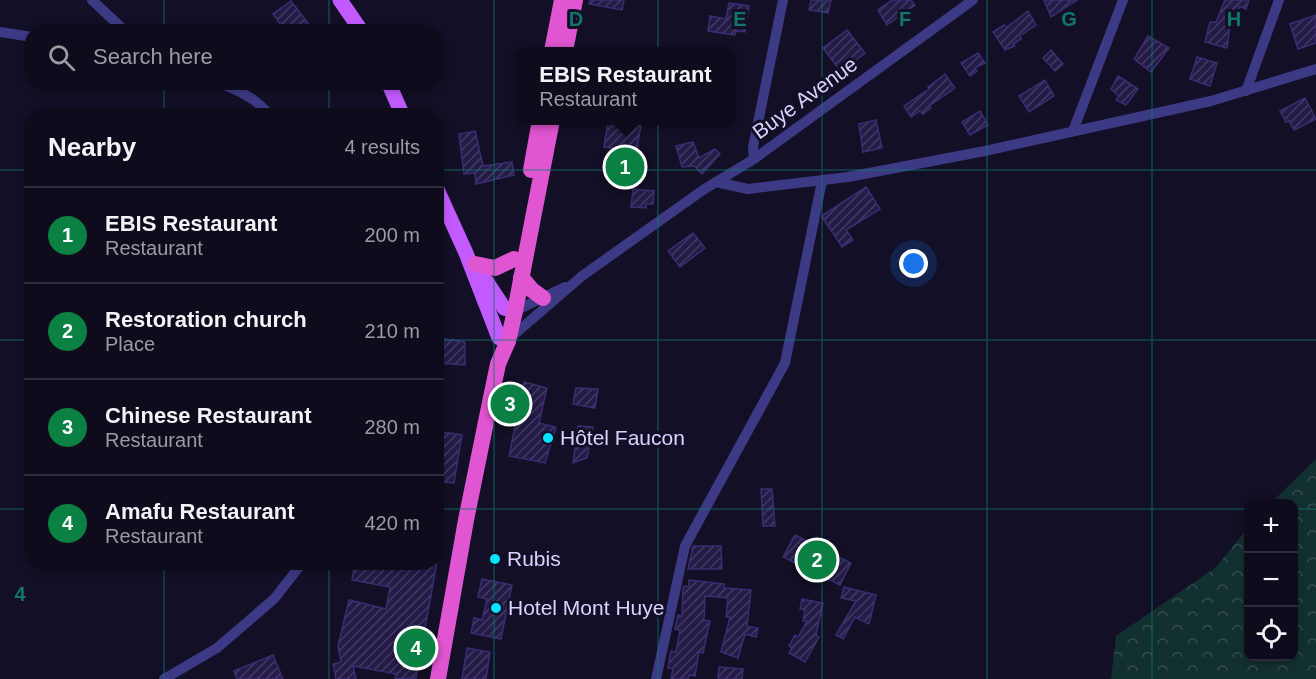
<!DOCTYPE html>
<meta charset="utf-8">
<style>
:root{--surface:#0e0b1c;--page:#1c1929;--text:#f1f3f6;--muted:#9b9ba3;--line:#2e2b3b;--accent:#0b8043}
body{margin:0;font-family:Arial,sans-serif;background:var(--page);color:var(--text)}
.controls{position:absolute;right:18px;bottom:18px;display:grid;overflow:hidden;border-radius:12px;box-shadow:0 3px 9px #0003}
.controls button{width:54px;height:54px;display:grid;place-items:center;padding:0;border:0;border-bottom:2px solid var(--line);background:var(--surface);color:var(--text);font:30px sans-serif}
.you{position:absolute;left:914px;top:264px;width:21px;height:21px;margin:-15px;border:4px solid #fff;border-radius:50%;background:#1a73e8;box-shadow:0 0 0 9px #1a73e833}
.badge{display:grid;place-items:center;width:39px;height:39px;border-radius:50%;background:var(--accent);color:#fff;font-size:20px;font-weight:700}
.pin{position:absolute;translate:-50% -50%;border:3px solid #fff;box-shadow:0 2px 6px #0006}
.popup{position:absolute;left:516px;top:47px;width:219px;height:78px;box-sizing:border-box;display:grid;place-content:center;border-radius:12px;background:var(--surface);filter:drop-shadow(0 2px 4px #0005);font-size:20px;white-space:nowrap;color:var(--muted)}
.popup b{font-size:22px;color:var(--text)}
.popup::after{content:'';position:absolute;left:50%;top:100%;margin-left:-12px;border:12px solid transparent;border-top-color:var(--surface)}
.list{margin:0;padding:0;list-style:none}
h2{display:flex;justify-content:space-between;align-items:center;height:78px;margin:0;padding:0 24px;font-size:26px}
h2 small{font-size:20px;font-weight:400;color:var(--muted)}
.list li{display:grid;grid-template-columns:39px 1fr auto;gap:18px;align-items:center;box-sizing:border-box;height:96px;padding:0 24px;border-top:2px solid var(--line)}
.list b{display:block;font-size:22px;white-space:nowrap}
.list p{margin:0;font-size:20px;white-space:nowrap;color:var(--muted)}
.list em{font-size:20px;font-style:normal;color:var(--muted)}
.icon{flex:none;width:33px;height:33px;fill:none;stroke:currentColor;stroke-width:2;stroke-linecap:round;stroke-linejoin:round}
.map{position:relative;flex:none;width:1316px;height:679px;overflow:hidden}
.search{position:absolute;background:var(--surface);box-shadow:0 3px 9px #0003;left:24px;top:24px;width:420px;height:66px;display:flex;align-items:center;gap:15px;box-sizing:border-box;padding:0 21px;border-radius:24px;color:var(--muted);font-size:22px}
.panel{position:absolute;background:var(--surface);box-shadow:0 3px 9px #0003;left:24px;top:108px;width:420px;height:462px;border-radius:24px}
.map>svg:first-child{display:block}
</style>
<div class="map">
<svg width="1316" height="679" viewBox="0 0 1316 679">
<defs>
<pattern id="forest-crowns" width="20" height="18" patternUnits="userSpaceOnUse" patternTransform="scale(1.5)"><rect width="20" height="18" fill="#12302f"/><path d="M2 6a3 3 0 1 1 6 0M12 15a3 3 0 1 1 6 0" fill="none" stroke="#344d4e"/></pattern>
<pattern id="building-hatch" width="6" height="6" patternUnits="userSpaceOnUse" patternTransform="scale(1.5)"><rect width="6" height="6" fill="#241b47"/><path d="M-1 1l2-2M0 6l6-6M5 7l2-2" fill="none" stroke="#433b63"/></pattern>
</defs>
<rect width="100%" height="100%" fill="#130f26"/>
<polygon fill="url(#forest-crowns)" points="1316,459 1316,679 1111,679 1116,636 1215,568 1248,528 1248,656 1294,656 1294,504 1271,503"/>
<g fill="url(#building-hatch)" stroke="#3b2d73" stroke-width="1.5">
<polygon points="590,0 624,0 622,10 589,4"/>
<polygon points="811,0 831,0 828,13 809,10"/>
<polygon points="892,0 911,0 915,5 887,25 878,10"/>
<polygon points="1044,0 1077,0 1051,17"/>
<polygon points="1225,0 1249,0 1246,9 1239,6 1238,25 1230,24 1227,48 1205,42 1210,22 1216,22"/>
<polygon points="291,1 308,23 294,32 273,32 281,25 273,14"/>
<polygon points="729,3 749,6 745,32 736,31 735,35 708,31 710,16 726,19"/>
<polygon points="1028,11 1036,25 1020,36 1021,39 1013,44 1015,46 1005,50 993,32 1004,25 1007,27"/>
<polygon points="1316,15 1316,43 1298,49 1290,24"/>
<polygon points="847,30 865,53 841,72 823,48"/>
<polygon points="1148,36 1169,48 1151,72 1134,59"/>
<polygon points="1051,50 1063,64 1055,71 1043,58"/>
<polygon points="978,53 985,63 975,68 977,71 970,76 961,63"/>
<polygon points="1197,57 1217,63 1210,86 1190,79"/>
<polygon points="945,74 955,88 929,106 931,108 923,114 920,111 911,117 904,106 929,89 928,87"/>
<polygon points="1118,76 1138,89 1126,105 1116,100 1119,96 1111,89"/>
<polygon points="1045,80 1054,96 1029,112 1019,96"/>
<polygon points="1305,98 1316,119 1294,130 1289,121 1286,122 1280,111"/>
<polygon points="980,111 988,125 970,135 962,122"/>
<polygon points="608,120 642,120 636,152 604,147"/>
<polygon points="876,120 882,148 863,152 859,124"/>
<polygon points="475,131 483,166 512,162 514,175 476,184 475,173 464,174 459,134"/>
<polygon points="693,142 699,158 715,149 720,154 702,174 694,166 682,167 676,146"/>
<polygon points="866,187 880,209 846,230 853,240 842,247 822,217 823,215"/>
<polygon points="633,189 654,191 653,204 646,204 646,208 631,207"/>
<polygon points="693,233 705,248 680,267 668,251"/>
<polygon points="444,339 465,342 465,365 437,363 437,346 444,347"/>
<polygon points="524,382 547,388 539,423 556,427 545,463 509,456"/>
<polygon points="576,388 598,389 595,408 573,404"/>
<polygon points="578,426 593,427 587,458 573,463"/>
<polygon points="436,431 462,435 454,483 436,481"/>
<polygon points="761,489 772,489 775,526 763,526"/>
<polygon points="795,535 851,563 840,585 783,557"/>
<polygon points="693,546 721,546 722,569 688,569"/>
<polygon points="355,562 404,570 406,562 437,562 416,678 395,679 396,674 353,666 356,679 336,679 333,664 341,662 338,646 349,600 386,609 390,587 352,580"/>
<polygon points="482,579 512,585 501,639 471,633 474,618 482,620 487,599 478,597"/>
<polygon points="689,580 724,584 724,588 751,590 747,626 758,628 756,637 745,634 738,658 721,652 730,617 726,617 728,598 705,596 704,620 710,621 703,653 699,652 695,676 689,675 688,679 671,679 673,669 668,668 671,651 676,652 680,630 675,629 678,615 682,616 683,588 684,586 689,587"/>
<polygon points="844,587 876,595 869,624 855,617 843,639 836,635 856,601 841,598"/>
<polygon points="802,599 823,603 816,635 819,637 805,662 789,653 792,648 789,646 795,635 798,637 807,621 803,621 805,610 800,609"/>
<polygon points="467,648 490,652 486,679 462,679"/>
<polygon points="273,655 283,679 237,679 234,671"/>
<polygon points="719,667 743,669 742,679 718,679"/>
</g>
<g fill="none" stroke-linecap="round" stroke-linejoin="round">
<g stroke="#3d3a85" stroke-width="10">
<polyline points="92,0 126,32"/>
<polyline points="0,32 32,37"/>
<path d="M 216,82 C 237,90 256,97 270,116"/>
<polyline points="1246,91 1279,0"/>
<polyline points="1073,131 1123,0"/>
<polyline points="754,159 753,147 783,0"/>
<polyline points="716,182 748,189 848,177 985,151 1211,101 1316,69"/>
<polyline points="515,311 565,287"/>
<polyline points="509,339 582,276 703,190 754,159 973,0"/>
<polyline points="164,679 217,648 274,599 303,562"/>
<polyline points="656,679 685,546 785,363 822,181"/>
</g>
<g stroke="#c25bff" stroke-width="15">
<polyline points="340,0 362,32"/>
<polyline points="388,82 403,116"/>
<polyline points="436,187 466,253 499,338 508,341"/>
<polyline points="477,267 504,308 515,311"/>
</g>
<g stroke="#e055d1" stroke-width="16">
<polyline points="552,51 562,0"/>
<polyline points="565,51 575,0"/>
<polyline points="531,170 540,120"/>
<polyline points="475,264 495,268 514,259"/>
<polyline points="521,277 532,290 543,298"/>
<polyline points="438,679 466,520 488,412 498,364 508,341 515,311 552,120"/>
</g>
</g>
<path fill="none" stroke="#0f766e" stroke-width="1.5" stroke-opacity="0.55" d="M 164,0 L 164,32M 329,0 L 329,32M 494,0 L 494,679M 658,0 L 658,679M 822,0 L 822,679M 987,0 L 987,679M 1152,0 L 1152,679M 164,82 L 164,116M 329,82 L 329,116M 0,170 L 32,170M 436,170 L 1316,170M 0,340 L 32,340M 436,340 L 1316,340M 0,509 L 32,509M 436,509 L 1248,509M 1294,509 L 1316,509M 164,562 L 164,679M 329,562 L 329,679"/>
<g fill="#00e5ff" stroke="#130f26" stroke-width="2">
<circle cx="548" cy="438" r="6"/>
<circle cx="495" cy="559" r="6"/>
<circle cx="496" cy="608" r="6"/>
</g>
<g text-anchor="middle" stroke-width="6" stroke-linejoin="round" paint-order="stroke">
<g font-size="21" fill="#d9d4ff" stroke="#130f26">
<text transform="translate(805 98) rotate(-36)" y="7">Buye Avenue</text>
</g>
<g font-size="21" fill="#d9d4ff" stroke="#130f26" text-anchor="start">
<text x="560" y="445">Hôtel Faucon</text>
<text x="507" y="566">Rubis</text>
<text x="508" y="615">Hotel Mont Huye</text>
</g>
</g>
<g font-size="20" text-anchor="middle" font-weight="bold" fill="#0f766e" stroke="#130f26" stroke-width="6" stroke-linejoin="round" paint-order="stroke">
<text x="576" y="26">D</text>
<text x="740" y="26">E</text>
<text x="905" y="26">F</text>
<text x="1069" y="26">G</text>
<text x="1234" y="26">H</text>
<text x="20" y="601">4</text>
</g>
</svg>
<div class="controls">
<button>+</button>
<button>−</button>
<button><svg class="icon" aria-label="locate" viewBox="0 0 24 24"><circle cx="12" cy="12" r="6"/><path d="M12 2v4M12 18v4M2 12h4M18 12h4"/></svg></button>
</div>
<div class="you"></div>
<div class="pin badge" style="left:625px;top:167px">1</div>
<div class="popup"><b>EBIS Restaurant</b>Restaurant</div>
<div class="pin badge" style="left:817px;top:560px">2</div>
<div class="pin badge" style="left:510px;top:404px">3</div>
<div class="pin badge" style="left:416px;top:648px">4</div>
<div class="search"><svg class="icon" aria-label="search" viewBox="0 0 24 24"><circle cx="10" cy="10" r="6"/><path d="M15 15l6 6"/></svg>Search here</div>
<section class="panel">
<h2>Nearby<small>4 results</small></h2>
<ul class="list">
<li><span class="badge">1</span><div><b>EBIS Restaurant</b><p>Restaurant</p></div><em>200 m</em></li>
<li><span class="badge">2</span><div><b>Restoration church</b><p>Place</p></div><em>210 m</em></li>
<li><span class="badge">3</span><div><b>Chinese Restaurant</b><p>Restaurant</p></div><em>280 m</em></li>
<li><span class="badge">4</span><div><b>Amafu Restaurant</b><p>Restaurant</p></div><em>420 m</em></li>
</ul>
</section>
</div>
